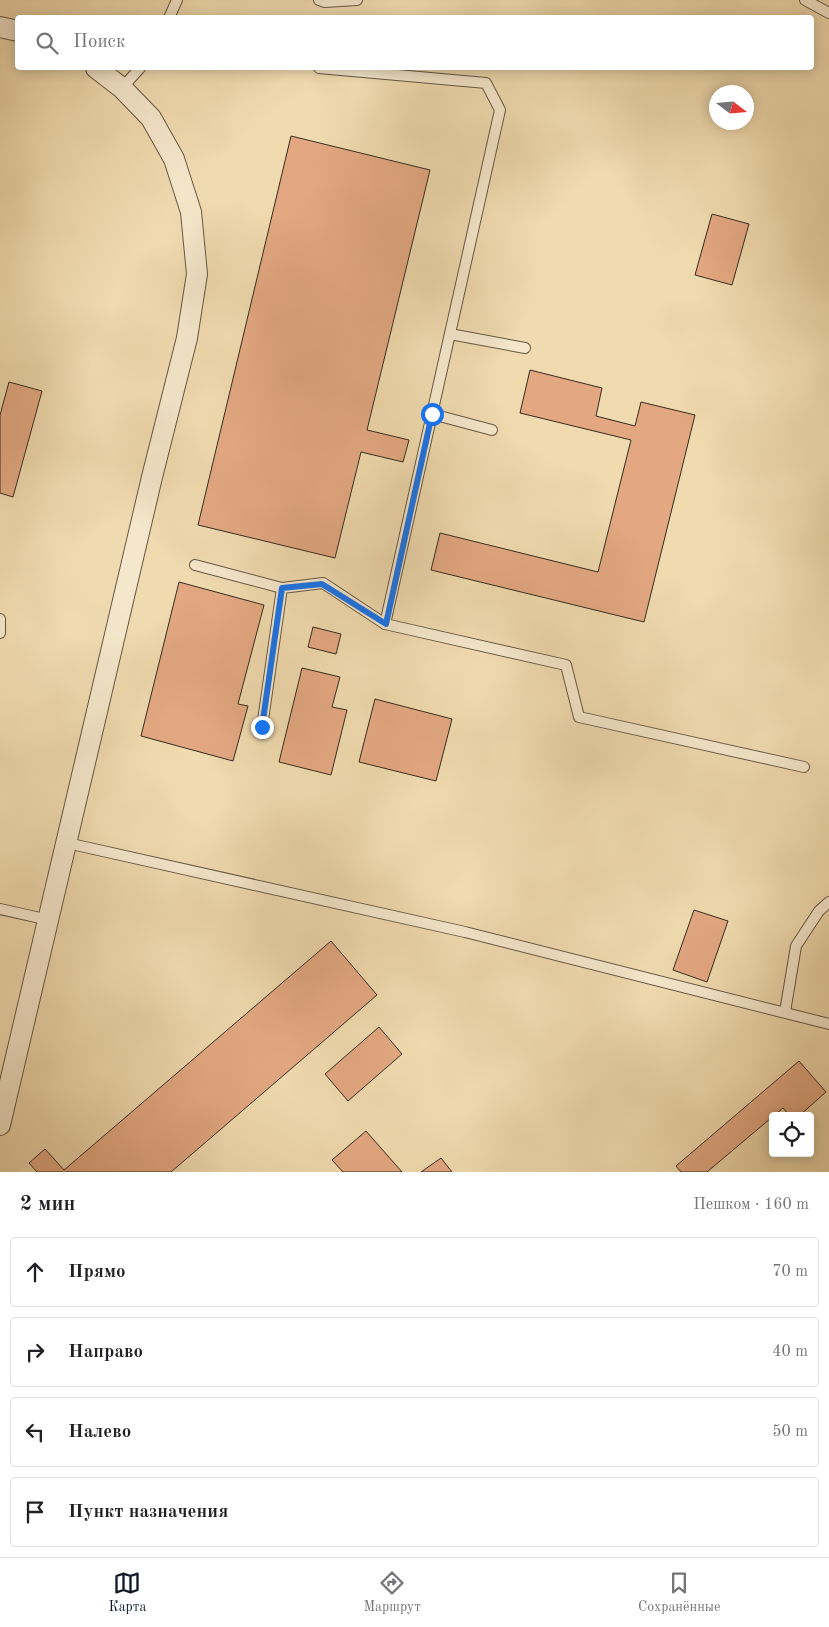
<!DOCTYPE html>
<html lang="ru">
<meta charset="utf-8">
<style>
:root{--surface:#fff;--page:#f2f2f2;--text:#202124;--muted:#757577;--line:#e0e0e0;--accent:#111827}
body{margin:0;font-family:"Old Standard TT",serif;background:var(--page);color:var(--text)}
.controls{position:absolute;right:15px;bottom:15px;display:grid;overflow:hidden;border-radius:5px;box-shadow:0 2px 12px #0003}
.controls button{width:45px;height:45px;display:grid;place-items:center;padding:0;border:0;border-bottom:1px solid var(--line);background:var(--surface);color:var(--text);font:25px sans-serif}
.compass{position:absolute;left:709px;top:85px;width:45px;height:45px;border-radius:50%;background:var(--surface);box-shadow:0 2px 12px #0003;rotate:106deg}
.stop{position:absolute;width:15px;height:15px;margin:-11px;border:4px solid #1a73e8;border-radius:50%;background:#fff}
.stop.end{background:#1a73e8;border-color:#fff;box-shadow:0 1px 5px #0008}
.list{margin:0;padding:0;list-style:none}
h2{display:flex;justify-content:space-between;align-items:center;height:65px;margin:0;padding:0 20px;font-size:21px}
h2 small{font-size:16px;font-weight:400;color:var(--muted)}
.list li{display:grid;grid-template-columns:32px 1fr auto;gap:15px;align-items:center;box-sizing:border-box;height:70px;margin:0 10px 10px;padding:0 10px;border:1px solid var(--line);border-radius:5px}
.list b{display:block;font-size:19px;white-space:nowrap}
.list em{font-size:16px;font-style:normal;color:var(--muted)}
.icon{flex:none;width:28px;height:28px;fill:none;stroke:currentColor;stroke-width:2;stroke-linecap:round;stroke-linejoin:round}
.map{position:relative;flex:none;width:829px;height:1172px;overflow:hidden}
.search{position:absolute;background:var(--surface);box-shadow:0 2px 12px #0003;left:15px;right:15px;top:15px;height:55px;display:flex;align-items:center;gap:12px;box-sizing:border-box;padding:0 18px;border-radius:5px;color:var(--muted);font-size:19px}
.sheet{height:385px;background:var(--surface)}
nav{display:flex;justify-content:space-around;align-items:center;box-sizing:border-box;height:70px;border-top:1px solid var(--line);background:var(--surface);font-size:14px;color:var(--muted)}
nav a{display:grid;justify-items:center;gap:2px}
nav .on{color:var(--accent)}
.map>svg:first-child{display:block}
</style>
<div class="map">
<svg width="829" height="1172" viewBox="0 0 829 1172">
<rect width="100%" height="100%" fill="#f0daaf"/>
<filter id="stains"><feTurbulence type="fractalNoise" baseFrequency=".004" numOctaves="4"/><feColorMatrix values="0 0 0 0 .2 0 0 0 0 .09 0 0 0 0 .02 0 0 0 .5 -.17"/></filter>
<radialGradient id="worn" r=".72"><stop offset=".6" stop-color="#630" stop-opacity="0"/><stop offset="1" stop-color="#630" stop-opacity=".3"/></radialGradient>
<g fill="#e3a882" stroke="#352c21">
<polygon points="291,136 430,170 367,430 409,440 403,462 361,452 335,558 198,525"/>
<polygon points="712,214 749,224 732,285 695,275"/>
<polygon points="530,370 602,388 596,416 635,426 641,402 695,415 644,622 431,570 440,533 598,572 631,440 520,413"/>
<polygon points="9,382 42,391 13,497 0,493 0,415"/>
<polygon points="179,582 264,605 238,704 248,706 233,761 141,736"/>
<polygon points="313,627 341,634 336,654 308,647"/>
<polygon points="302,668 340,677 332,707 347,710 331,775 279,762"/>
<polygon points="375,699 452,719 436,781 359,762"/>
<polygon points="694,910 728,921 707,982 673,970"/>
<polygon points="331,941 377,995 171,1172 37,1172 29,1163 45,1149 64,1170"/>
<polygon points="379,1027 402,1054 348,1101 325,1074"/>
<polygon points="799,1061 826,1092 799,1116 790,1116 783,1108 707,1172 681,1172 676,1166"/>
<polygon points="366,1131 402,1172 343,1172 332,1160"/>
<polygon points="441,1158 452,1172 421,1172"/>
</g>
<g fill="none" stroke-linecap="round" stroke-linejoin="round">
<g stroke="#645844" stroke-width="12">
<g id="service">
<polyline points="319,0 325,2 357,0"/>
<polyline points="805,0 829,13"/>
<polyline points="169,18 177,0"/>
<polyline points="319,68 486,83 500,110 385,624 566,665 579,717 804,767"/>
<polyline points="122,88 140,68"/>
<polyline points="450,334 525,348"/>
<polyline points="432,414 492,430"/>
<polyline points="195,565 282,588"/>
<polyline points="0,619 0,633"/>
<polyline points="262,727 282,588 323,583 385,624"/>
<polyline points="67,843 465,932 829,1024"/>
<polyline points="0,909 49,920"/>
<polyline points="785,1012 796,946 819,911 829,902"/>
</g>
</g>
<g stroke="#645844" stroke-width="22">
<g id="minor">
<polyline points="0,27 18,31"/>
<polyline points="0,1125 152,477 187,338 197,274 191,212 174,159 151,118 122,88 96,68"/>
</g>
</g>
<use href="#service" stroke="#f5e7cb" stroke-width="10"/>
<use href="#minor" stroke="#f5e7cb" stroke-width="20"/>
</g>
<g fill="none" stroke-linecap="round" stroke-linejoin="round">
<polyline stroke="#1a73e8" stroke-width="6" points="262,727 282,588 322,584 386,624 432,414"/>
</g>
<rect width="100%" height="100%" filter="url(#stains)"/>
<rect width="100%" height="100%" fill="url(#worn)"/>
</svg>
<div class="controls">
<button><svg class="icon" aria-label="locate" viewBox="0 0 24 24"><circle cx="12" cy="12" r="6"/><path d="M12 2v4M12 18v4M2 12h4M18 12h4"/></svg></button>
</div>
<svg class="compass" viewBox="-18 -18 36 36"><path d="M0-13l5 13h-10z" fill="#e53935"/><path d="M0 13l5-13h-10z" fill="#757577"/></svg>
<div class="stop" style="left:432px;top:414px"></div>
<div class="stop end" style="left:262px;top:727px"></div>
<div class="search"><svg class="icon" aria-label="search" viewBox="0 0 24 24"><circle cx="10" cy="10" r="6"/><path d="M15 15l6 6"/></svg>Поиск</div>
</div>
<section class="sheet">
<h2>2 мин<small>Пешком · 160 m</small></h2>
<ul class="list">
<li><svg class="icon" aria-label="ahead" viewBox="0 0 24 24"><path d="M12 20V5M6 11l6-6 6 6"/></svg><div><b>Прямо</b></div><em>70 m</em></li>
<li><svg class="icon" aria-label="right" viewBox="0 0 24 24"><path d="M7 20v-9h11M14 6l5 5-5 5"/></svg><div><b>Направо</b></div><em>40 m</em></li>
<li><svg class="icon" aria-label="left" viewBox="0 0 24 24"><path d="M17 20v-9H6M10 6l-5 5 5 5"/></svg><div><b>Налево</b></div><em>50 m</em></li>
<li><svg class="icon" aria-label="arrive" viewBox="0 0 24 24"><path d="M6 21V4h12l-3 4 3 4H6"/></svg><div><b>Пункт назначения</b></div></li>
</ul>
</section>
<nav>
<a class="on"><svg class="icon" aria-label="map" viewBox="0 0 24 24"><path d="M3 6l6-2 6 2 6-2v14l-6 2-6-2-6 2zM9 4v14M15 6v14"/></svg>Карта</a>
<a><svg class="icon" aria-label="directions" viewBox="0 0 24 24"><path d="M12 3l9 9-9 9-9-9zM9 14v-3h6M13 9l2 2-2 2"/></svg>Маршрут</a>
<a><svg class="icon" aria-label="saved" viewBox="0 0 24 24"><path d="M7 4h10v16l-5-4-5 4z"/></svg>Сохранённые</a>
</nav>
